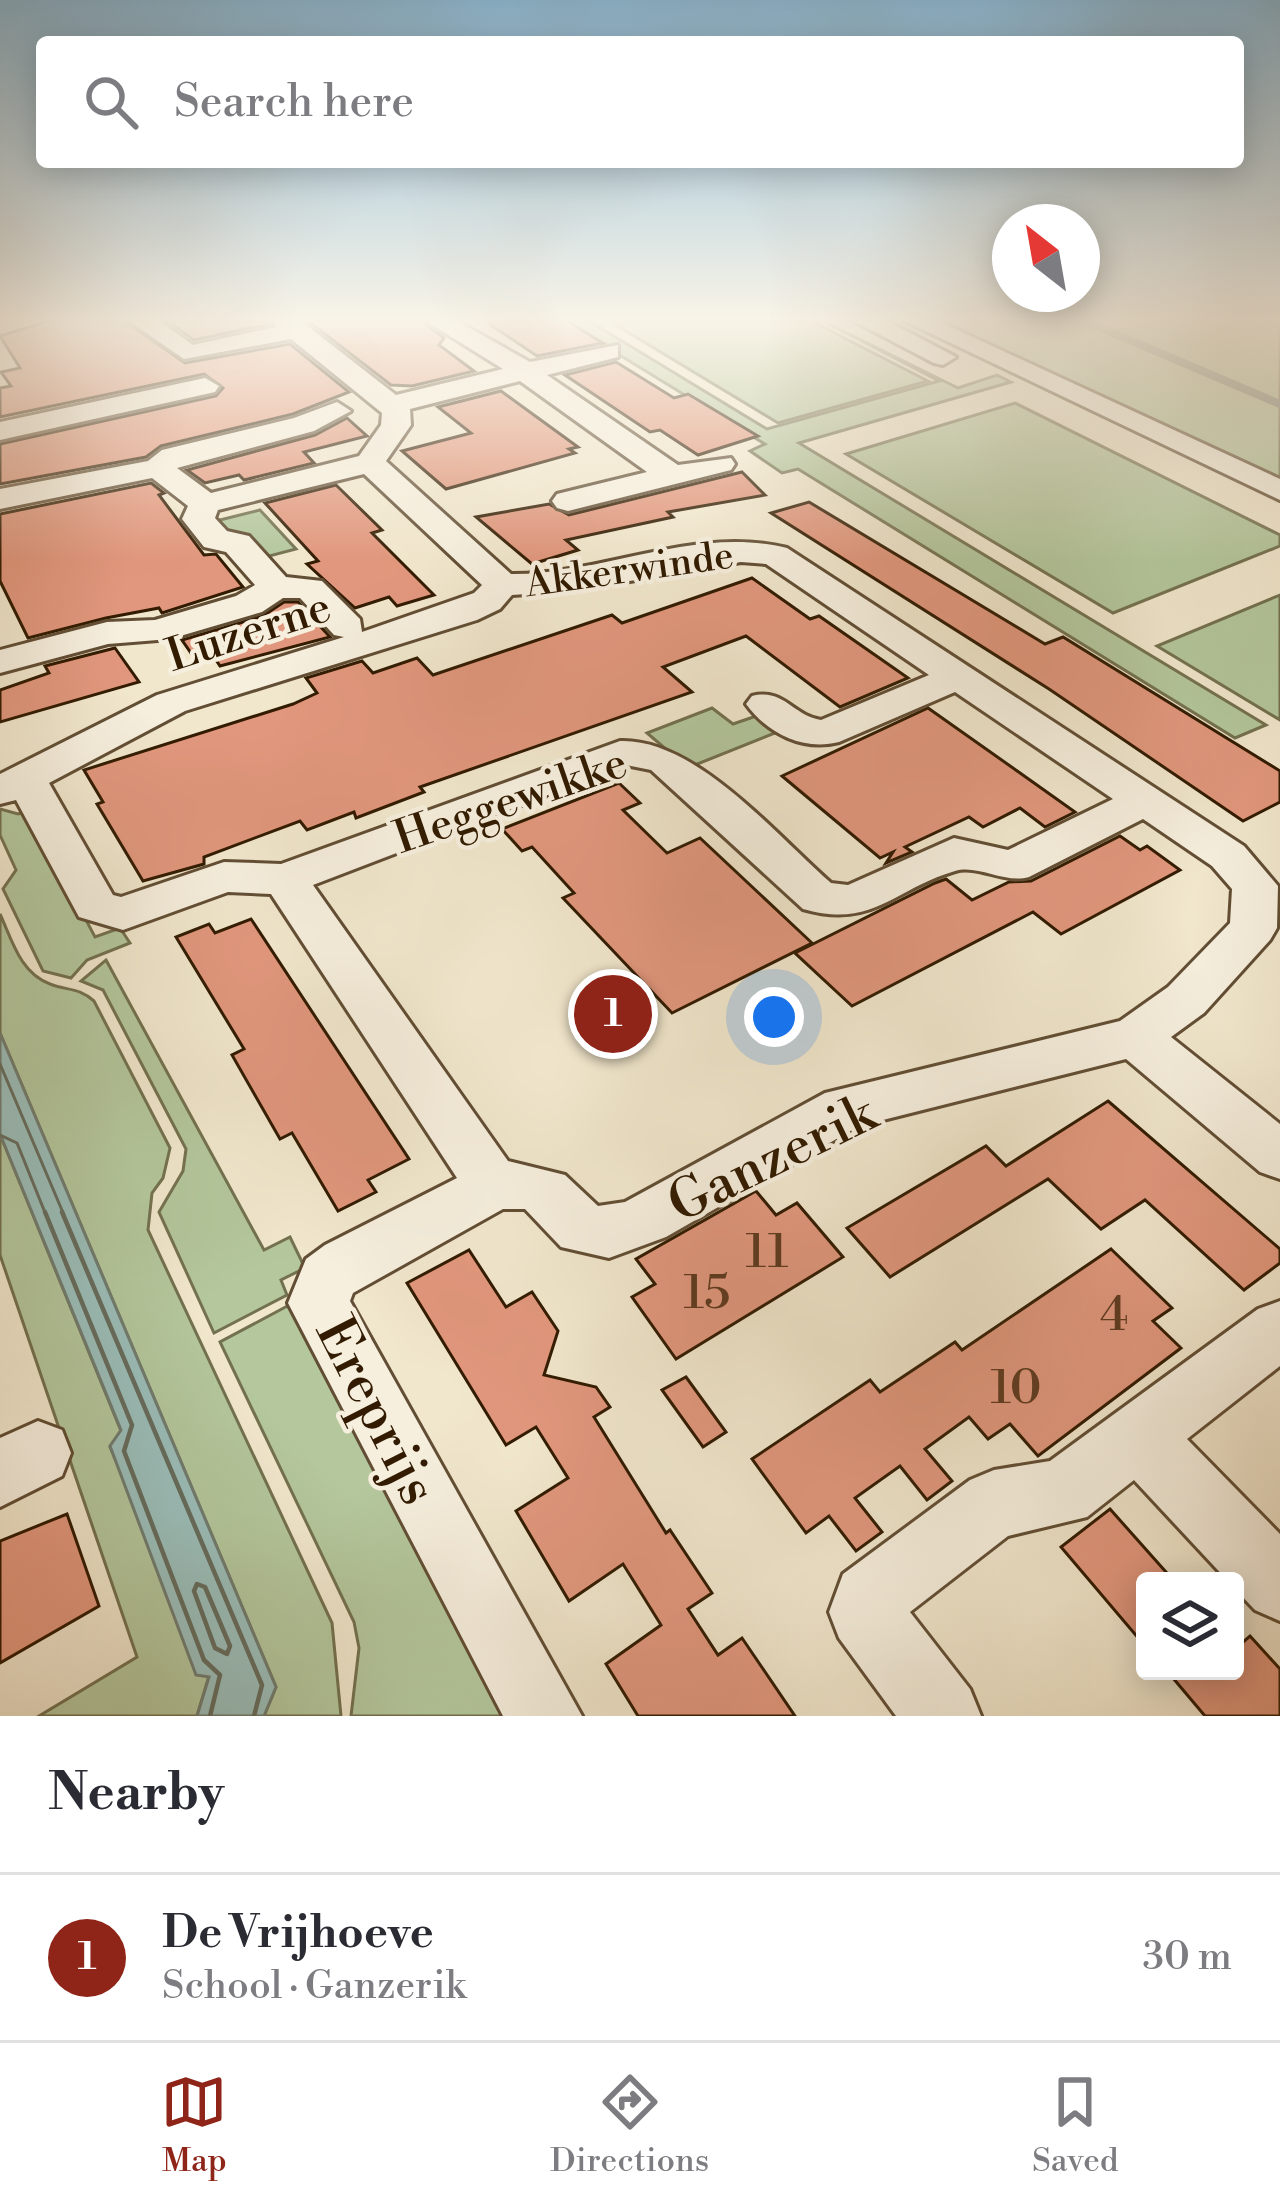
<!DOCTYPE html>
<meta charset="utf-8">
<style>
:root{--surface:#fff;--page:#f7f7f7;--text:#2b2b33;--muted:#7c7c81;--line:#e1e1e2;--accent:#8f2418}
body{margin:0;font-family:"Libre Bodoni",serif;background:var(--page);color:var(--text)}
.controls{position:absolute;right:36px;bottom:36px;display:grid;overflow:hidden;border-radius:12px;box-shadow:0 6px 30px #0003}
.controls button{width:108px;height:108px;display:grid;place-items:center;padding:0;border:0;border-bottom:3px solid var(--line);background:var(--surface);color:var(--text);font:60px sans-serif}
.compass{position:absolute;left:992px;top:204px;width:108px;height:108px;border-radius:50%;background:var(--surface);box-shadow:0 6px 30px #0003;rotate:329deg}
.you{position:absolute;left:774px;top:1017px;width:42px;height:42px;margin:-30px;border:9px solid #fff;border-radius:50%;background:#1a73e8;box-shadow:0 0 0 18px #1a73e833}
.badge{display:grid;place-items:center;width:78px;height:78px;border-radius:50%;background:var(--accent);color:#fff;font-size:39px;font-weight:700}
.pin{position:absolute;translate:-50% -50%;border:6px solid #fff;box-shadow:0 3px 12px #0006}
.list{margin:0;padding:0;list-style:none}
h2{display:flex;justify-content:space-between;align-items:center;height:156px;margin:0;padding:0 48px;font-size:51px}
h2 small{font-size:39px;font-weight:400;color:var(--muted)}
.list li{display:grid;grid-template-columns:78px 1fr auto;gap:36px;align-items:center;box-sizing:border-box;height:168px;padding:0 48px;border-top:3px solid var(--line)}
.list b{display:block;font-size:45px;white-space:nowrap}
.list p{margin:0;font-size:39px;white-space:nowrap;color:var(--muted)}
.list em{font-size:39px;font-style:normal;color:var(--muted)}
.icon{flex:none;width:66px;height:66px;fill:none;stroke:currentColor;stroke-width:2;stroke-linecap:round;stroke-linejoin:round}
.map{position:relative;flex:none;width:1280px;height:1716px;overflow:hidden}
.search{position:absolute;background:var(--surface);box-shadow:0 6px 30px #0003;left:36px;right:36px;top:36px;height:132px;display:flex;align-items:center;gap:30px;box-sizing:border-box;padding:0 42px;border-radius:12px;color:var(--muted);font-size:45px}
.sheet{height:324px;background:var(--surface)}
nav{display:flex;justify-content:space-around;align-items:center;box-sizing:border-box;height:168px;border-top:3px solid var(--line);background:var(--surface);font-size:33px;color:var(--muted)}
nav a{display:grid;justify-items:center;gap:6px}
nav .on{color:var(--accent)}
.map>svg:first-child{display:block}
</style>
<div class="map">
<svg width="1280" height="1716" viewBox="0 0 1280 1716">
<rect width="100%" height="100%" fill="#f1e7cd"/>
<filter id="stains"><feTurbulence type="fractalNoise" baseFrequency=".00167" numOctaves="4"/><feColorMatrix values="0 0 0 0 .2 0 0 0 0 .09 0 0 0 0 .02 0 0 0 .5 -.17"/></filter>
<radialGradient id="worn" r=".72"><stop offset=".6" stop-color="#630" stop-opacity="0"/><stop offset="1" stop-color="#630" stop-opacity=".3"/></radialGradient>
<g fill="#b4c79d" stroke="#73714f" stroke-width="3">
<polygon points="564,321 589,321 767,429 939,381 823,321 958,388 997,375 1011,382 799,443 1266,725 1235,738 798,469 782,473 750,451 765,444"/>
<polygon points="633,321 811,321 928,381 778,423 616,325"/>
<polygon points="935,321 1280,321 1280,482"/>
<polygon points="1015,403 1280,535 1280,546 1113,613 846,454"/>
<polygon points="260,510 296,549 262,558 224,537 212,522"/>
<polygon points="1280,595 1280,720 1157,646"/>
<polygon points="712,708 733,724 762,714 775,724 775,733 695,765 681,762 647,733"/>
<polygon points="0,809 18,814 28,811 95,937 120,928 130,943 87,960 71,978 43,971 3,889 16,870 0,835"/>
<path d="M 0,914 C 12,940 20,973 50,984 C 68,991 78,987 94,1001 L 170,1148 L 163,1178 L 152,1193 L 148,1230 L 332,1623 L 341,1716 L 264,1716 L 276,1687 L 0,1033 Z"/>
<polygon points="106,960 264,1250 290,1237 305,1268 281,1280 287,1295 214,1333 159,1212 183,1171 186,1149 103,990 81,981"/>
<polygon points="0,1134 121,1431 110,1447 209,1676 197,1716 39,1716 137,1657 0,1255"/>
<polygon points="293,1303 514,1716 351,1716 359,1648 354,1622 220,1342"/>
</g>
<polygon fill="#9bbfbb" stroke="#717d71" stroke-width="3" points="0,1033 276,1687 264,1716 197,1716 209,1677 196,1675 110,1446 121,1430 0,1134"/>
<g fill="none" stroke-linecap="round" stroke-linejoin="round">
<g stroke="#666d5e" stroke-width="3">
<polyline points="0,1064 64,1215"/>
<polyline points="0,1135 17,1143 46,1215"/>
</g>
<g stroke="#666d5e" stroke-width="4.5">
<polyline points="45,1212 132,1425 124,1451 204,1660 220,1675 210,1716"/>
<polyline points="62,1212 262,1685 254,1716"/>
<polygon points="197,1584 205,1587 230,1646 227,1654 215,1648 194,1591"/>
</g>
<polyline stroke="#717d71" stroke-width="8" points="1085,321 1280,404"/>
</g>
<g fill="#e1977d" stroke="#321b01" stroke-width="3">
<polygon points="48,321 125,321 185,363 290,344 349,392 293,414 161,446 146,457 0,484 0,444 216,396 223,388 204,374 0,417 0,388 11,386 1,372 20,368 0,336"/>
<polygon points="167,321 268,321 269,324 194,340"/>
<polygon points="308,321 422,321 444,338 439,345 474,371 412,386 391,385"/>
<polygon points="485,321 567,321 603,343 537,356"/>
<polygon points="616,362 674,398 688,394 758,436 698,455 660,430 650,432 565,375"/>
<polygon points="501,391 578,447 569,449 575,453 446,489 402,451 471,433 438,407"/>
<polygon points="347,418 367,436 304,452 314,463 244,480 239,475 205,483 187,470 315,435"/>
<polygon points="742,472 765,495 668,512 673,517 566,540 578,550 532,564 476,517 549,504 569,515"/>
<polygon points="151,483 164,493 159,495 204,555 216,554 243,587 162,613 159,608 106,618 28,638 0,581 0,514"/>
<polygon points="336,485 382,530 372,533 434,595 397,606 389,597 355,608 307,564 318,561 265,503"/>
<polygon points="809,502 1045,644 1063,637 1280,771 1280,802 1243,821 1049,689 771,513"/>
<polygon points="752,578 810,619 819,616 908,678 840,707 746,636 663,667 692,692 420,787 424,792 356,818 354,812 307,830 300,821 204,857 204,864 143,881 97,804 103,802 84,770 293,704 317,693 306,678 362,661 373,673 417,658 433,675 612,615 622,623"/>
<polygon points="284,602 298,602 330,637 220,666 210,651 193,656 182,640 263,616"/>
<polygon points="115,648 139,682 0,722 0,690 49,673 45,666"/>
<polygon points="928,708 1013,768 1075,812 1045,827 1020,808 983,827 969,817 905,847 912,852 886,863 893,852 880,858 782,776"/>
<polygon points="619,783 640,803 623,810 667,853 700,838 812,943 672,1013 563,898 574,893 532,847 522,851 502,829"/>
<polygon points="1120,836 1140,850 1147,846 1180,870 1061,934 1033,912 852,1006 795,953 935,883 946,879 972,900 1009,882 1031,881"/>
<polygon points="251,919 409,1159 368,1180 376,1192 338,1211 292,1133 280,1139 232,1055 244,1049 176,937 209,924 215,933"/>
<polygon points="1108,1101 1280,1249 1280,1263 1244,1290 1145,1200 1101,1229 1048,1179 890,1277 847,1228 986,1146 1006,1166"/>
<polygon points="756,1191 776,1215 797,1203 843,1257 676,1359 632,1297 655,1284 636,1259"/>
<polygon points="1111,1249 1172,1308 1153,1321 1181,1348 1038,1456 1010,1424 988,1439 969,1417 925,1449 952,1481 927,1500 900,1466 855,1498 882,1532 856,1551 829,1516 806,1533 752,1459 870,1380 880,1392 955,1342 962,1350"/>
<polygon points="469,1250 506,1307 532,1292 558,1331 544,1375 596,1387 610,1407 594,1417 666,1533 670,1530 712,1593 688,1609 718,1655 742,1638 795,1716 638,1716 606,1664 661,1625 623,1564 569,1601 516,1511 568,1478 536,1427 506,1445 407,1283"/>
<polygon points="686,1377 726,1432 703,1447 662,1390"/>
<polygon points="1110,1509 1174,1581 1145,1581 1145,1646 1061,1547"/>
<polygon points="67,1514 99,1606 0,1663 0,1541"/>
<polygon points="1250,1636 1280,1669 1280,1716 1205,1716 1167,1671 1235,1671 1235,1649"/>
</g>
<g fill="none" stroke-linecap="round" stroke-linejoin="round">
<g stroke="#624e34" stroke-width="6">
<g id="minor">
<path d="M 129,321 L 159,321 L 193,345 L 276,327 L 272,321 L 301,321 L 396,395 L 503,369 L 426,321 L 457,321 L 530,362 L 618,345 L 618,357 L 547,375 L 678,465 L 731,458 L 735,464 L 731,470 L 568,511 L 557,508 L 552,501 L 557,494 L 647,472 L 520,381 L 410,409 L 411,425 L 386,461 L 511,574 C 603,575 695,525 787,548 L 1244,846 L 1278,886 L 1277,928 L 1270,940 L 1204,1013 L 1171,1037 L 1280,1124 L 1280,1179 L 1260,1172 L 1126,1059 L 859,1126 L 666,1237 L 609,1258 L 561,1247 L 525,1209 L 503,1209 L 353,1293 L 350,1301 L 582,1716 L 503,1716 L 288,1303 L 306,1259 L 325,1245 L 457,1178 L 271,894 L 228,892 L 123,930 L 79,917 L 16,800 L 0,804 L 0,774 L 157,695 L 344,637 L 334,635 L 300,598 L 283,598 L 262,612 L 170,639 L 108,644 L 0,673 L 0,650 L 107,622 L 155,620 L 236,596 L 255,585 L 226,552 L 204,547 L 182,519 L 188,506 L 152,478 L 0,509 L 0,489 L 148,461 L 162,450 L 294,418 L 337,402 L 351,411 L 314,431 L 177,468 L 211,493 L 359,456 L 381,425 L 382,413 L 291,339 L 184,359 ZM 364,474 L 482,585 L 474,593 L 362,632 L 360,619 L 322,581 L 286,577 L 249,536 L 227,531 L 215,518 L 218,510 ZM 741,562 L 766,564 L 929,675 L 821,720 C 793,716 784,688 752,696 L 746,704 C 768,734 803,751 839,742 L 955,692 L 1113,799 L 1008,850 L 954,838 L 848,885 L 831,883 C 776,835 695,738 620,741 L 281,864 L 224,862 L 121,897 L 113,895 L 49,783 L 185,711 L 477,620 L 500,609 L 512,595 L 571,591 ZM 626,765 L 651,770 L 803,909 C 874,929 893,889 955,871 C 978,864 1004,884 1029,877 L 1143,819 L 1212,866 L 1232,889 L 1230,923 L 1168,987 L 1120,1021 L 825,1093 L 625,1202 L 598,1206 L 565,1175 L 508,1161 L 313,885 Z"/>
<polygon points="854,321 887,321 956,357 943,365 934,363"/>
<polygon points="905,321 938,321 1280,479 1280,500"/>
<polygon points="205,378 219,386 215,392 0,440 0,422"/>
<polygon points="1280,1301 1280,1366 1187,1439 1280,1534 1280,1621 1255,1610 1235,1589 1235,1581 1228,1581 1134,1480 1087,1517 1008,1536 910,1612 970,1689 981,1716 896,1716 839,1638 829,1612 843,1574 970,1480 994,1470 1050,1461 1258,1309"/>
<polygon points="38,1421 62,1430 71,1453 62,1476 0,1507 0,1438"/>
</g>
</g>
<use href="#minor" fill="#f6efde" fill-rule="evenodd"/>
</g>
<linearGradient id="sky" x2="0" y2="1"><stop stop-color="#89b8d6"/><stop offset="0.57" stop-color="#f9f4e8"/><stop offset="1" stop-color="#f9f4e8" stop-opacity="0"/></linearGradient>
<rect width="1280" height="561" fill="url(#sky)"/>
<g text-anchor="middle" stroke-width="9" stroke-linejoin="round" paint-order="stroke">
<g font-size="39" fill="#321b01" stroke="#f6efde">
<text transform="translate(629 568) rotate(-8)" y="14">Akkerwinde</text>
</g>
<g font-size="45" fill="#321b01" stroke="#f6efde">
<text transform="translate(248 630) rotate(-18)" y="16">Luzerne</text>
<text transform="translate(510 799) rotate(-19)" y="16">Heggewikke</text>
</g>
<g font-size="48" fill="#5e3a20">
<text x="767" y="1267">11</text>
<text x="707" y="1308">15</text>
<text x="1114" y="1330">4</text>
<text x="1016" y="1403">10</text>
</g>
<g font-size="54" fill="#321b01" stroke="#f6efde">
<text transform="translate(771 1157) rotate(-26)" y="19">Ganzerik</text>
<text transform="translate(378 1410) rotate(63)" y="19">Ereprijs</text>
</g>
</g>
<rect width="100%" height="100%" filter="url(#stains)"/>
<rect width="100%" height="100%" fill="url(#worn)"/>
</svg>
<div class="controls">
<button><svg class="icon" aria-label="layers" viewBox="0 0 24 24"><path d="M12 4l9 5-9 5-9-5zM3 14l9 5 9-5"/></svg></button>
</div>
<svg class="compass" viewBox="-18 -18 36 36"><path d="M0-13l5 13h-10z" fill="#e53935"/><path d="M0 13l5-13h-10z" fill="#7c7c81"/></svg>
<div class="you"></div>
<div class="pin badge" style="left:613px;top:1014px">1</div>
<div class="search"><svg class="icon" aria-label="search" viewBox="0 0 24 24"><circle cx="10" cy="10" r="6"/><path d="M15 15l6 6"/></svg>Search here</div>
</div>
<section class="sheet">
<h2>Nearby<small></small></h2>
<ul class="list">
<li><span class="badge">1</span><div><b>De Vrijhoeve</b><p>School · Ganzerik</p></div><em>30 m</em></li>
</ul>
</section>
<nav>
<a class="on"><svg class="icon" aria-label="map" viewBox="0 0 24 24"><path d="M3 6l6-2 6 2 6-2v14l-6 2-6-2-6 2zM9 4v14M15 6v14"/></svg>Map</a>
<a><svg class="icon" aria-label="directions" viewBox="0 0 24 24"><path d="M12 3l9 9-9 9-9-9zM9 14v-3h6M13 9l2 2-2 2"/></svg>Directions</a>
<a><svg class="icon" aria-label="saved" viewBox="0 0 24 24"><path d="M7 4h10v16l-5-4-5 4z"/></svg>Saved</a>
</nav>
